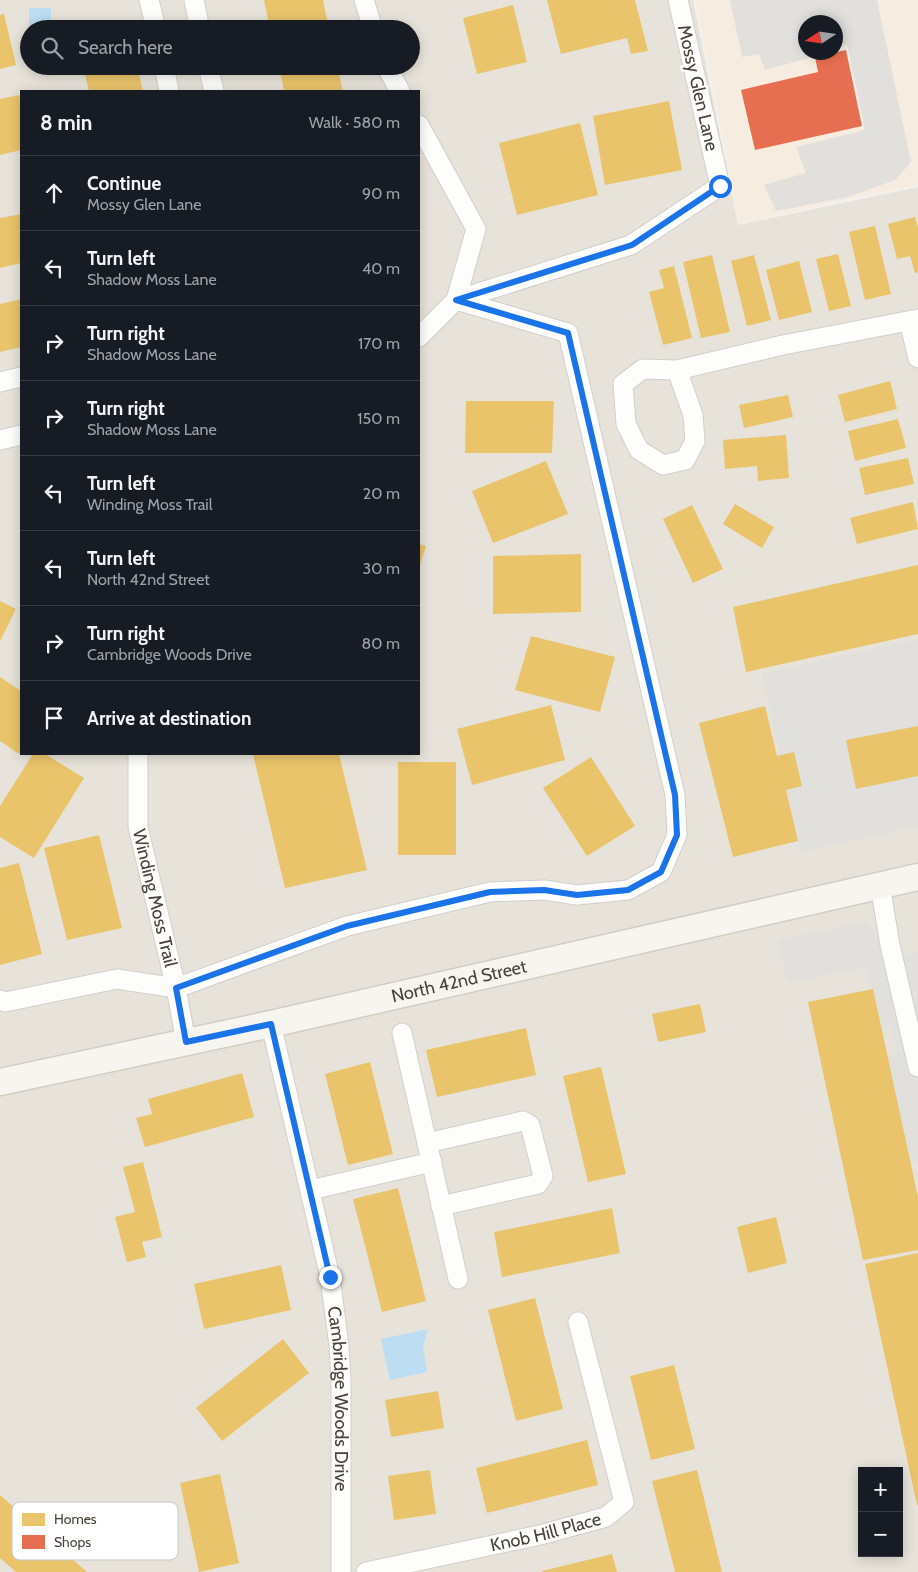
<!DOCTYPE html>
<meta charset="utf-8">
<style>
:root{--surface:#171b24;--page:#20242c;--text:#f1f3f6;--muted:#9ea1a6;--line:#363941}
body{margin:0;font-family:Cabin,sans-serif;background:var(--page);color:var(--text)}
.controls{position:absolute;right:15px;bottom:15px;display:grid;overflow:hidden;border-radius:0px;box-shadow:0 2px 12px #0003}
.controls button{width:45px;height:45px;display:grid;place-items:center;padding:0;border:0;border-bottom:1px solid var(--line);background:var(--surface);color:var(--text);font:25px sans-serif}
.compass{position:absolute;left:798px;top:15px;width:45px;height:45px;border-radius:50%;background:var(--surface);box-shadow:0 2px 12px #0003;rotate:258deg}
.stop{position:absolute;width:15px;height:15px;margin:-11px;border:4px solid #1a73e8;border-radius:50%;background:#fff}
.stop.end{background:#1a73e8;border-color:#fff;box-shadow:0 1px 5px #0008}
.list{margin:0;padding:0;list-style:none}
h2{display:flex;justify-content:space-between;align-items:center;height:65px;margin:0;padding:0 20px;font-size:21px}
h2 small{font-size:16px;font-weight:400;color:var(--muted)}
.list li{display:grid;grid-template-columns:32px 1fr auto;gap:15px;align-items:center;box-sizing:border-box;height:75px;padding:0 20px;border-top:1px solid var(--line)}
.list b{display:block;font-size:19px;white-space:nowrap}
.list p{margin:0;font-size:16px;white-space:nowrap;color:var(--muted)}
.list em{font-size:16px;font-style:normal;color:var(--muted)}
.icon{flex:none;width:28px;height:28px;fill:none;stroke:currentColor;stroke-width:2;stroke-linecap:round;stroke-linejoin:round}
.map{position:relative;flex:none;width:918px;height:1572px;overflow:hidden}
.search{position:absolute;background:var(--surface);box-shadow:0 2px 12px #0003;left:20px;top:20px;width:400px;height:55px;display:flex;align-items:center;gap:12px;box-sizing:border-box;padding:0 18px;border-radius:28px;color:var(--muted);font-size:19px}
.panel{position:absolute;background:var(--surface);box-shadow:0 2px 12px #0003;left:20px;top:90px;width:400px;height:665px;border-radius:0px}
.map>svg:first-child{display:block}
</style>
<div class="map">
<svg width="918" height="1572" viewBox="0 0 918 1572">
<rect width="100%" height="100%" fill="#f3f1ed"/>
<path fill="#e7e3da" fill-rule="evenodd" d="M 0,0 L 693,0 L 738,225 L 918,187 L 918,1572 L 0,1572 ZM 29,29 L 411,29 L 411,66 L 29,66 ZM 21,91 L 419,91 L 419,754 L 21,754 ZM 862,1471 L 899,1471 L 899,1553 L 862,1553 Z"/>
<path fill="#f6ece0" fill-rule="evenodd" d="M 696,0 L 918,0 L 918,184 L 739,224 ZM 806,22 L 836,22 L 836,52 L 806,52 Z"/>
<g fill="#e2e0dc">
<polygon points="730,0 877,0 911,162 895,180 848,197 776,211 764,185 806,173 796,147 865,130 847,44 836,50 836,22 806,22 806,52 828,53 765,70 759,54 742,57"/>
<polygon points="918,639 918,826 800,852 762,673"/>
<polygon points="865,922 898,956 918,952 918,1161 909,1162 886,1058 897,1053 891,1027 880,1029 866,967 787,983 778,940"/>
</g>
<g fill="#bcddf2">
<rect x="29" y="8" width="22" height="21"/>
<polygon points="428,1329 423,1347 427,1372 390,1380 381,1339"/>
</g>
<g fill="#e9c46a">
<polygon points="264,0 323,0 329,29 270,29"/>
<polygon points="547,0 635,0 648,51 631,54 627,38 561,54"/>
<polygon points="513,5 527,62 477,74 463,18"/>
<polygon points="4,14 16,65 0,69 0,15"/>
<polygon points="126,23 127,29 106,29 106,28"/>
<polygon points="83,66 137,66 143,91 89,91"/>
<polygon points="279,66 337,66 343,91 284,91"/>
<polygon points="19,95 21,103 21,150 0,155 0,99"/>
<polygon points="669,101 682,170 605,185 593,116"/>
<polygon points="580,123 598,195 517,215 499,143"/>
<polygon points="21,214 21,263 0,268 0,218"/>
<polygon points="915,217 918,228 918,272 915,273 910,256 897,259 888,224"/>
<polygon points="875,226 891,294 865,300 849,232"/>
<polygon points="838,254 851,306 829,311 816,259"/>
<polygon points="712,255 730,332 701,338 683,262"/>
<polygon points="754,255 771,320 747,326 731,261"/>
<polygon points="799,261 812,312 779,320 766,270"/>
<polygon points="674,266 692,338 663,345 649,292 664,288 659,270"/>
<polygon points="21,299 21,347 0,352 0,304"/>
<polygon points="890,381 897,409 845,422 838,395"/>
<polygon points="788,395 793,417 744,428 739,405"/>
<polygon points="466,401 554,401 552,453 465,453"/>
<polygon points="898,419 906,448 855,461 848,431"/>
<polygon points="786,435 789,478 758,481 757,466 725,469 723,440"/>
<polygon points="908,458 914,484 865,495 859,468"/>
<polygon points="546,461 568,514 493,543 472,491"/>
<polygon points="913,502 918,529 857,544 850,518"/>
<polygon points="735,504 774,527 762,548 723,524"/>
<polygon points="692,505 723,569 693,583 663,519"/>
<polygon points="419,544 426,546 419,568"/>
<polygon points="581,554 581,612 493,614 493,556"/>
<polygon points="918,565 918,634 746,672 733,607"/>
<polygon points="0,601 16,609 0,641"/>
<polygon points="531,636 615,657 600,712 515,690"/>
<polygon points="0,677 21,691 21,751 19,754 0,741"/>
<polygon points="551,705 565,760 472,785 457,729"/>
<polygon points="765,706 777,756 794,752 802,786 786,790 798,841 733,857 699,723"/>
<polygon points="918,726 918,776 856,789 846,740"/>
<polygon points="33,754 45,754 84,778 34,858 0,837 0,806"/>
<polygon points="253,754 339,754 367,870 285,888"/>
<polygon points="591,757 635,826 587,856 543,788"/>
<rect x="398" y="762" width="58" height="93"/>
<polygon points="99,835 122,928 67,940 44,848"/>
<polygon points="19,863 42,954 0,965 0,868"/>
<polygon points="873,989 918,1197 918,1250 863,1260 808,1002"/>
<polygon points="700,1004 706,1032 658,1042 652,1014"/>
<polygon points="526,1028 536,1075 437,1097 426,1050"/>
<polygon points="370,1062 393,1154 348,1165 325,1074"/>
<polygon points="601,1067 626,1174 588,1182 563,1076"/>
<polygon points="242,1073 254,1117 145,1147 136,1118 152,1114 148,1099"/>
<polygon points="143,1162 162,1237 142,1242 146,1257 127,1262 115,1217 135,1212 123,1167"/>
<polygon points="398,1188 426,1301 382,1312 353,1199"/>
<polygon points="612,1208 620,1253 502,1277 494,1232"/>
<polygon points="776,1217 787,1263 748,1273 737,1227"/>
<polygon points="918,1253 918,1505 917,1505 865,1264"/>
<polygon points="281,1265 291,1310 204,1329 194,1284"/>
<polygon points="535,1298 563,1409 516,1421 488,1310"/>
<polygon points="283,1339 309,1373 222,1441 196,1408"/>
<polygon points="674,1365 695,1449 651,1460 630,1376"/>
<polygon points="438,1391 444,1428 391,1437 385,1400"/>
<polygon points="587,1440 598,1485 487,1513 476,1468"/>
<polygon points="430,1470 436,1514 394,1520 388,1476"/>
<polygon points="697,1470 722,1572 675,1572 652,1481"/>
<polygon points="220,1474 239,1563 199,1572 180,1483"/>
<polygon points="0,1495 87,1572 16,1572 0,1558"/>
<polygon points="612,1554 617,1572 542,1572 542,1571"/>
</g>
<polygon fill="#e76f51" points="846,50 862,126 755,150 741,90 818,72 815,57"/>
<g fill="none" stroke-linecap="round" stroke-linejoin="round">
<g stroke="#d1cfca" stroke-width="21">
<g id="street">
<polyline points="149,0 156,29"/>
<polyline points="194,0 200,29"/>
<polyline points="364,0 373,29"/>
<polyline points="164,66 169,91"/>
<polyline points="208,66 214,91"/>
<polyline points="386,66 400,91"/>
<polyline points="419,125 476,229 456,300"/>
<polyline points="909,321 918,358"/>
<polyline points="419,337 456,300 631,245 720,186 678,0"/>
<polyline points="677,370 693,415 695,441 685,460 663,465 639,450 626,424 623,384 643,369 677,370 783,345 918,319"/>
<polyline points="0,382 21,377"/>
<polyline points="0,440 21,435"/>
<path id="s1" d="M 138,754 L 138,827 L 176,988 L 186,1042"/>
<polyline points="880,885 890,945 918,1067"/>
<polyline points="0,1000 5,1002 117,979 176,988 347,926 490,892 544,890 577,895 628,890 661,872 677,835 675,795 568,333 456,300"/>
<path id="s2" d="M 271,1024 L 330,1277 L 339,1346 L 341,1381 L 341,1572"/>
<polyline points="402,1033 458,1279"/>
<polyline points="427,1143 523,1121 530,1125 543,1176 538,1184 441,1206"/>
<polyline points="310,1190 432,1162"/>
<path id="s3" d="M 366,1572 L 540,1535 L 606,1517 L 624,1502 L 578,1322"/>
</g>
</g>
<g stroke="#d3cec3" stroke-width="29">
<g id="secondary">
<path id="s4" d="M 0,1082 L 271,1024 L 918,877"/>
</g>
</g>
<use href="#street" stroke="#fdfdfc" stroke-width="19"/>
<use href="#secondary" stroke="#f7f5f0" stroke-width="26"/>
</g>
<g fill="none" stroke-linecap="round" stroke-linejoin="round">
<polyline stroke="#1a73e8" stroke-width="6" points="330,1277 271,1024 186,1042 176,988 347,926 490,892 544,890 577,895 628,890 661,872 677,835 675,795 568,333 456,300 632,245 720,186"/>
</g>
<g text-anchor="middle" stroke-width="5" stroke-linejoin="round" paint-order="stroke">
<g font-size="18" fill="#4a4237" stroke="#fff">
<text transform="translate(698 88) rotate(77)" y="6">Mossy Glen Lane</text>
<text dy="6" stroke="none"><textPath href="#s1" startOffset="146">Winding Moss Trail</textPath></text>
<text dy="6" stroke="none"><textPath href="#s4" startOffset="470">North 42nd Street</textPath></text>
<text dy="6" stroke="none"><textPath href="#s2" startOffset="382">Cambridge Woods Drive</textPath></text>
<text dy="6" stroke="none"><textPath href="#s3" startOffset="184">Knob Hill Place</textPath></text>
</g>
</g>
<rect x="12" y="1502" width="166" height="58" rx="8" fill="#fff" stroke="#c9c6c3" stroke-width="1"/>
<rect x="22" y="1513" width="23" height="13" fill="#e9c46a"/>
<rect x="22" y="1535" width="23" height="14" fill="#e76f51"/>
<g font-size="14" fill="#4a4237">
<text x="54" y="1524">Homes</text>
<text x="54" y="1547">Shops</text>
</g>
</svg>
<div class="controls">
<button>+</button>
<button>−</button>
</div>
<svg class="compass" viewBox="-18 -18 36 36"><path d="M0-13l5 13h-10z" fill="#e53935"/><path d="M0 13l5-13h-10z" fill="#9ea1a6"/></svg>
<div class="stop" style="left:720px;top:186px"></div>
<div class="stop end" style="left:330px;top:1277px"></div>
<div class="search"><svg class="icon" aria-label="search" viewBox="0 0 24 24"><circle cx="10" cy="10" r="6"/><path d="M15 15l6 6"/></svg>Search here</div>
<section class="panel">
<h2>8 min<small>Walk · 580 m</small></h2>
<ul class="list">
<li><svg class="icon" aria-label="ahead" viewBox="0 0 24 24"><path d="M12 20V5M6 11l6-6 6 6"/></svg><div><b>Continue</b><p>Mossy Glen Lane</p></div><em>90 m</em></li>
<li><svg class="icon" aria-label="left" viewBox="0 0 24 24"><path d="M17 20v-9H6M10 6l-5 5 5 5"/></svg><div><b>Turn left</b><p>Shadow Moss Lane</p></div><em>40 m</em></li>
<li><svg class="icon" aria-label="right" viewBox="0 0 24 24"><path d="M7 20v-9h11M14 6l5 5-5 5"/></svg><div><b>Turn right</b><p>Shadow Moss Lane</p></div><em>170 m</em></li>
<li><svg class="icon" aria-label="right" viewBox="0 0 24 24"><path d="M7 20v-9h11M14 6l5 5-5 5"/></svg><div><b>Turn right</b><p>Shadow Moss Lane</p></div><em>150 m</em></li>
<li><svg class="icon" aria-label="left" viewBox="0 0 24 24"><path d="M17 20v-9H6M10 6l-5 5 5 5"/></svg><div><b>Turn left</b><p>Winding Moss Trail</p></div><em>20 m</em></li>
<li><svg class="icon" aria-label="left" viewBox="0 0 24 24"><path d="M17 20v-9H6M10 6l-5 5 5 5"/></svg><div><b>Turn left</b><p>North 42nd Street</p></div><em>30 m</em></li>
<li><svg class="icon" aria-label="right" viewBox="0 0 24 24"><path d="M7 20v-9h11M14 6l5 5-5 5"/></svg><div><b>Turn right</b><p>Cambridge Woods Drive</p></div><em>80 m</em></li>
<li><svg class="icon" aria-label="arrive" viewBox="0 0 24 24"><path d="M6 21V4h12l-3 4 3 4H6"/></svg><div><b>Arrive at destination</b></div></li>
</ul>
</section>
</div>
